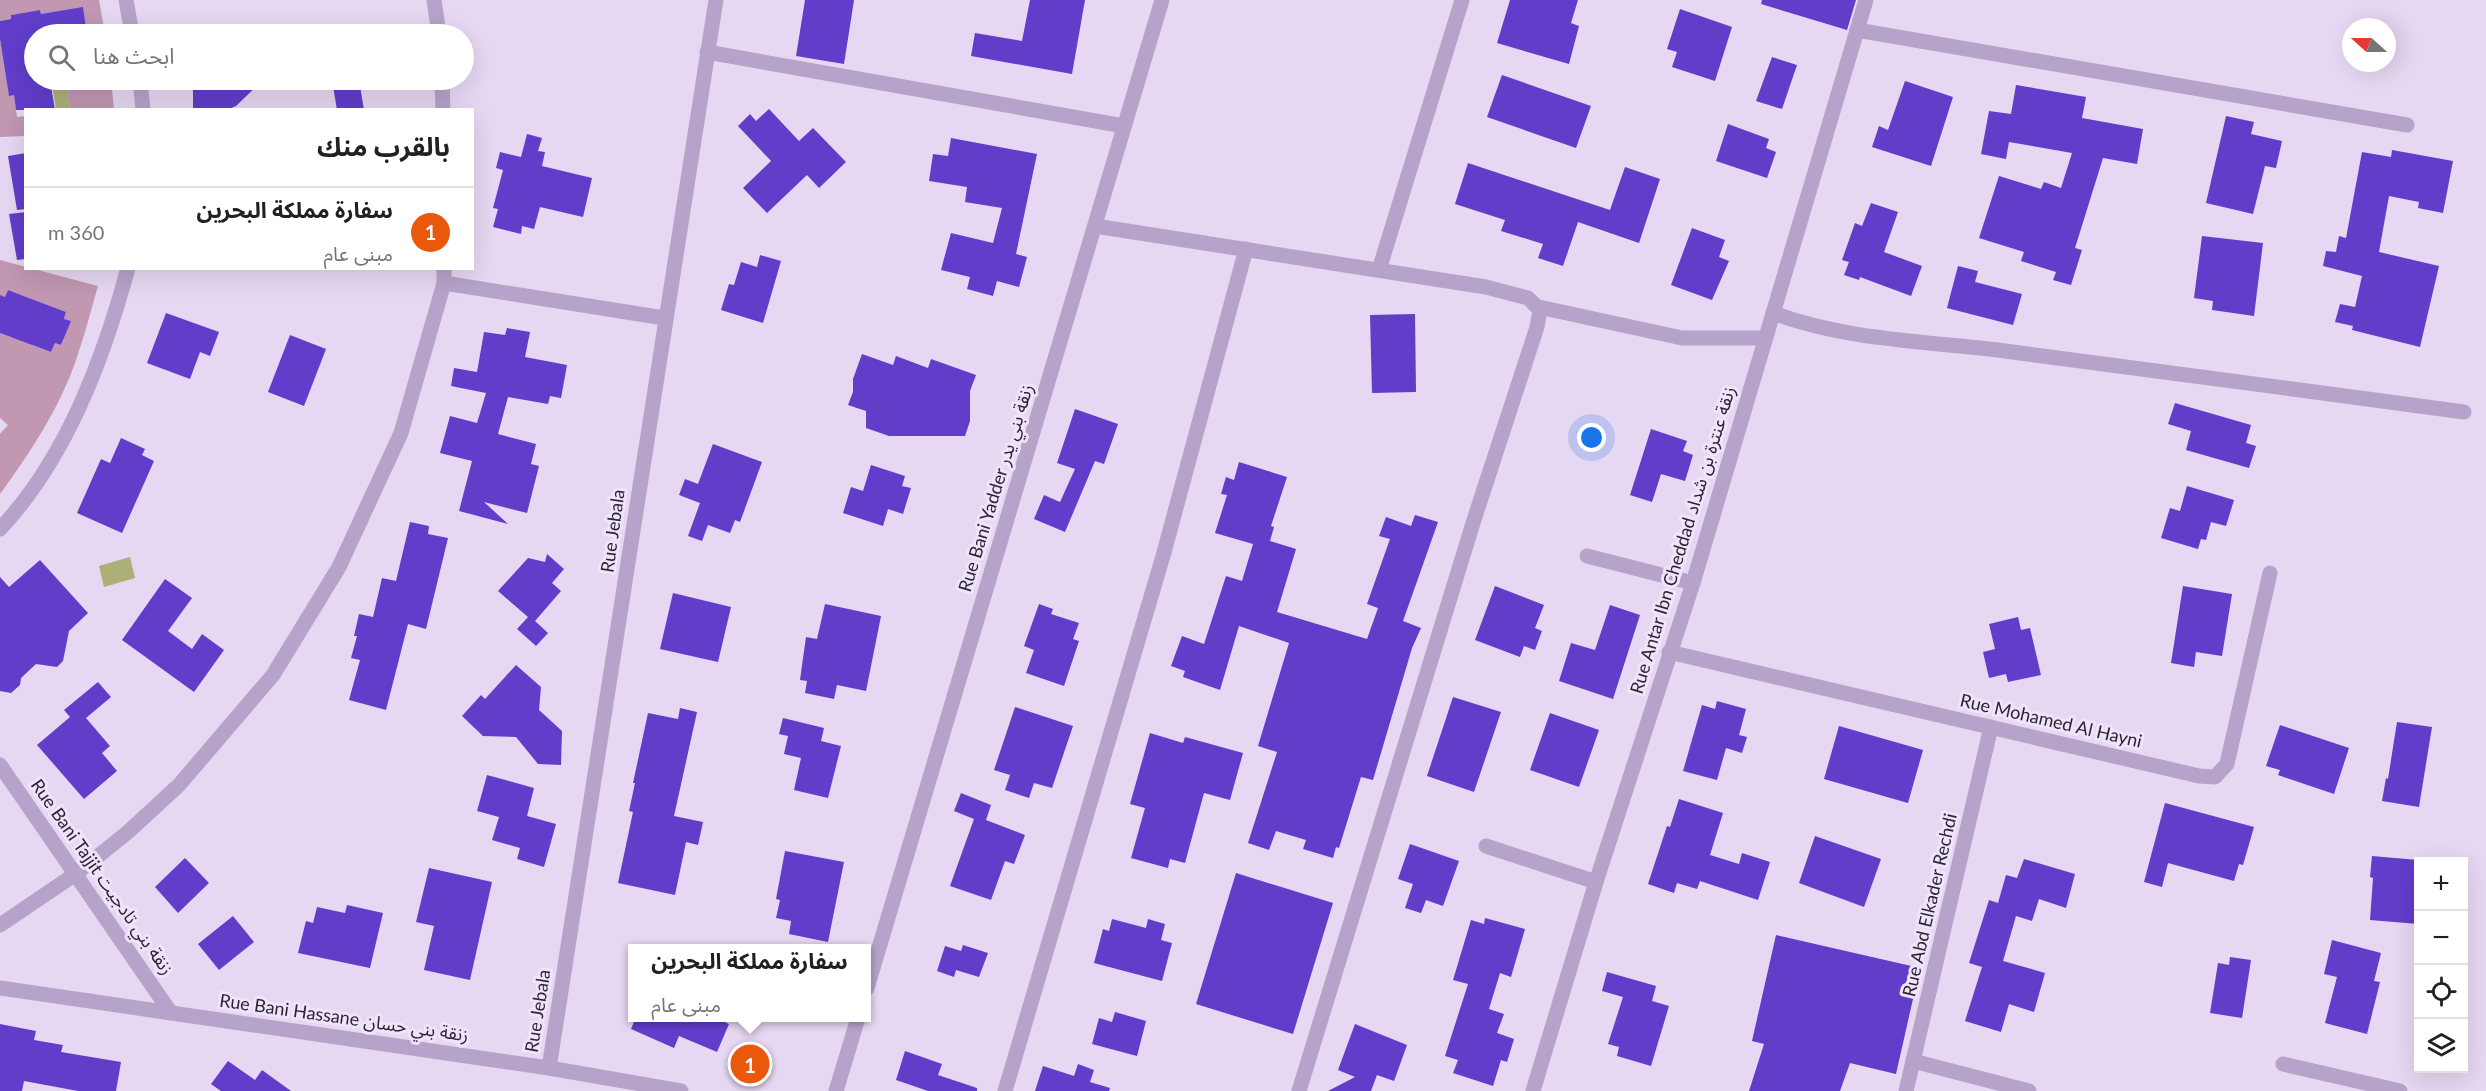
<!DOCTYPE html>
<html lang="ar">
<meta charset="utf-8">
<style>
:root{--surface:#fff;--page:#f6f6f6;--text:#202124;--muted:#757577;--line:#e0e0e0;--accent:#ea580c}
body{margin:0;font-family:Lato,"Noto Sans Arabic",sans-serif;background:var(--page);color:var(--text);direction:rtl}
.controls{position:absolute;right:18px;bottom:18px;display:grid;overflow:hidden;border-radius:0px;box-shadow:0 6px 24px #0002}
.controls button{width:54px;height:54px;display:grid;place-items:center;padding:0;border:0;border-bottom:2px solid var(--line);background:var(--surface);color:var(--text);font:30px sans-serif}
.compass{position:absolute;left:2342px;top:18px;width:54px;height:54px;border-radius:50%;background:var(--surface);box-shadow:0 6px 24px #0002;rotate:291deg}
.you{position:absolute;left:1592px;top:438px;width:21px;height:21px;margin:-15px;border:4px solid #fff;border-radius:50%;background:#1a73e8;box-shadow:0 0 0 9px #1a73e833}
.badge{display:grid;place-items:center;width:39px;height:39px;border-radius:50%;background:var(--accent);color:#fff;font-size:20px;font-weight:700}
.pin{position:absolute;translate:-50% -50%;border:3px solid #fff;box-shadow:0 2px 6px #0006}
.popup{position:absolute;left:628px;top:944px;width:243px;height:78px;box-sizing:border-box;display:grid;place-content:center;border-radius:0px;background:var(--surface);filter:drop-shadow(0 2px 4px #0005);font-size:20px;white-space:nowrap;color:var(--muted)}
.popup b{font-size:22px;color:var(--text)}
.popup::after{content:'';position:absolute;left:50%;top:100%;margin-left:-12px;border:12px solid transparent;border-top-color:var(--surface)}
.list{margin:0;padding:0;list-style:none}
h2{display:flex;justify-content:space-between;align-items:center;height:78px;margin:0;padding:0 24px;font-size:26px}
h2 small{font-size:20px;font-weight:400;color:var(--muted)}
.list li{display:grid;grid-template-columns:39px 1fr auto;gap:18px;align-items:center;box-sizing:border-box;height:84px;padding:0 24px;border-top:2px solid var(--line)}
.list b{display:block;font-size:22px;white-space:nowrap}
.list p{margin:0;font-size:20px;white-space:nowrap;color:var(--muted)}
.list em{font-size:20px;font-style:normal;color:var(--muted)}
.icon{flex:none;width:33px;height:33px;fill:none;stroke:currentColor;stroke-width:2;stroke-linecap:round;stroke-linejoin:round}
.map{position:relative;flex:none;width:2486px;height:1091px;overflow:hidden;direction:ltr}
.search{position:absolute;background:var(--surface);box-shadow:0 6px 24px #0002;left:24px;top:24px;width:450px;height:66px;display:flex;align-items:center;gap:15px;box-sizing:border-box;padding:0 21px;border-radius:33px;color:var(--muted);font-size:22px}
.panel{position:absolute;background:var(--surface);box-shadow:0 6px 24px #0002;left:24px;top:108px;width:450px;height:162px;border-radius:0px;direction:rtl}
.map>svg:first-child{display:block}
</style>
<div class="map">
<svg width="2486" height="1091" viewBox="0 0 2486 1091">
<rect width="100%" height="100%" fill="#e6d7f2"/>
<g fill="#c197b2">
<polygon points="0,0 99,0 105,34 87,34 83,8 41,14 40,10 11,15 11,19 0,21"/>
<polygon points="0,39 9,95 14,95 17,117 25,116 25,136 0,137"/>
<polygon points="65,80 111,80 114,109 70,109"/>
<path d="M 0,260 L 98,286 C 91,310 85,334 77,357 C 61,406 30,453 0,494 L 0,434 L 8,425 L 0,418 L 0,333 L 11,337 L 17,320 L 39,328 L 32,345 L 51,352 L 55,343 L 61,345 L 70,322 L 64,319 L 66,312 L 8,290 L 5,297 L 0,296 Z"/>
</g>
<g fill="#acb076">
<polygon points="51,80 65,80 70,109 56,109"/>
<polygon points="130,557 135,578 104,587 99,566"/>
</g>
<g fill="#613dca">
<polygon points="805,0 854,0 844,64 796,56"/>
<polygon points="1030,0 1085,0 1072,74 971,56 975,33 1022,41"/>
<polygon points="1510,0 1578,0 1571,23 1579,26 1569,64 1497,43"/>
<polygon points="1762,0 1856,0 1847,30 1761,4"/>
<polygon points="83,7 87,34 34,34 34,80 50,80 55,110 16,110 14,95 9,96 0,39 0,21 11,19 11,15 40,10 41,14"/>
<polygon points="1680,9 1732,27 1715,81 1672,67 1677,52 1667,49"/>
<polygon points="1772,57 1797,65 1782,109 1756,101"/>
<polygon points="1502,75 1591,106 1576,148 1487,117"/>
<polygon points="193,80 263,80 236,106 227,110 193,110"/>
<polygon points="332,80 359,80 364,110 337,110"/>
<polygon points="1905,81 1953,97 1931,166 1872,147 1879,126 1888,130"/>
<polygon points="2016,85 2086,97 2082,118 2143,129 2137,164 2103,158 2075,248 2082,250 2071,285 2053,280 2056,272 2021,261 2024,252 1979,238 1999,176 2041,189 2044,182 2061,188 2072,153 2009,142 2006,159 1981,154 1989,111 2011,114"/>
<polygon points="769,109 799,141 813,128 846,162 819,188 807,175 767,213 743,188 771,161 738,126 750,114 756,121"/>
<polygon points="2226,116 2254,122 2251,134 2282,141 2276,168 2265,166 2253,214 2206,203"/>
<polygon points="1728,124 1769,139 1766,148 1776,152 1767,178 1716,161"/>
<polygon points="527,134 542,138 538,151 545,152 542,166 592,178 583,217 540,207 534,229 522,226 521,234 493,227 498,209 493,208 503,170 496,168 500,152 521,157"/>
<polygon points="951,138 1037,154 1016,254 1027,257 1019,287 997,281 993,296 967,289 970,277 941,270 951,233 993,243 1002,208 965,202 967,187 929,181 933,154 948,156"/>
<polygon points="2392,150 2453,161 2443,213 2418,208 2419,202 2389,196 2379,252 2439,266 2420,347 2352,330 2353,326 2335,322 2340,304 2355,307 2362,276 2323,266 2326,251 2336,252 2339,236 2346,238 2362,152 2391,157"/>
<polygon points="26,153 26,209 17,210 8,156"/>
<polygon points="1468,163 1610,210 1625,167 1660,179 1639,243 1578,222 1563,266 1538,258 1543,244 1501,231 1505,220 1455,204"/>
<polygon points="1871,203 1898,212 1884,252 1922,266 1911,296 1860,277 1859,280 1844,275 1849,262 1842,260 1855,223 1862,226"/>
<polygon points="26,212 26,259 17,260 9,214"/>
<polygon points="1692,228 1725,240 1719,257 1729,261 1712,300 1671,285"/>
<polygon points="2202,236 2263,243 2254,316 2212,310 2213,301 2194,298"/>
<polygon points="760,255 781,261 763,323 721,310 729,284 734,285 741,262 757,267"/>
<polygon points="1958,266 1978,271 1975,282 2022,294 2013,325 1947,308"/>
<polygon points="8,290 66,312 64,319 71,321 61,345 55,343 51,352 0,333 0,295 5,297"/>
<polygon points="166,313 219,332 210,356 200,352 190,379 147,363"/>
<polygon points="1415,314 1416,392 1372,393 1370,315"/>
<polygon points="507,328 530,332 525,357 567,365 561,398 550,396 548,404 508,397 498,434 536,444 531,464 539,466 527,513 484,502 508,524 459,511 472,461 440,453 450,416 477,423 486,393 451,386 454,368 477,372 484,332 505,335"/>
<polygon points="290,335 326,349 304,406 268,392"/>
<polygon points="862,354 893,365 896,356 928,368 931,359 976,375 970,391 970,421 965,436 889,436 866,428 866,411 848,405 853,392 853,379"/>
<polygon points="2175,403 2251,425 2246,443 2256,446 2249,468 2186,450 2191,431 2168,424"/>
<polygon points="1075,409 1118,424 1104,464 1095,461 1065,532 1034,519 1044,495 1060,502 1075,469 1057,463"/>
<polygon points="1651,429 1687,441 1683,451 1693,455 1685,481 1661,474 1652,502 1630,495"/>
<polygon points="121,438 145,449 142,455 154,461 122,533 77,513 101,459 110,463"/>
<polygon points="713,444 762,462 740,522 735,520 730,533 708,525 702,541 688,536 700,503 679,495 685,479 698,484"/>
<polygon points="1239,462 1287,477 1271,526 1274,527 1270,541 1296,549 1277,612 1367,639 1378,608 1367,604 1390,539 1379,536 1386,517 1411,526 1415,515 1438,522 1403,621 1421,628 1412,648 1373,780 1361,777 1339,848 1336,847 1333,858 1303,849 1306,840 1276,831 1269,850 1248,843 1277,752 1258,746 1289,643 1239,626 1220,690 1183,677 1185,671 1171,666 1182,636 1204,644 1226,576 1242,581 1253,544 1215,533 1227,495 1221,494 1226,477 1234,480"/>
<polygon points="871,465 905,476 902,486 911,488 903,514 888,509 883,526 843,513 851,487 863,491"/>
<polygon points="2187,486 2234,500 2226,526 2211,522 2206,540 2201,539 2198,549 2161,538 2170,508 2180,511"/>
<polygon points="410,522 429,526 428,534 448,538 426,629 408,624 386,710 349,700 360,660 351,658 357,636 354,636 359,614 373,617 382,578 396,581"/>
<polygon points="547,554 564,569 552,583 561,591 535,621 548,633 536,646 517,629 528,617 498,591 528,558 545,562"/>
<polygon points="40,560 88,613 69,631 63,661 57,667 36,664 21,678 20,685 11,693 0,691 0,577 9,587"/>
<polygon points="165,579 192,598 168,631 192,649 202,634 224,650 194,692 122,640"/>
<polygon points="1495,586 1544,605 1535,628 1542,631 1535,650 1524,646 1520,657 1475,640"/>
<polygon points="2183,586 2232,594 2222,656 2196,652 2194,667 2171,663"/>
<polygon points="673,593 731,607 718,662 660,649"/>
<polygon points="825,604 881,616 866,691 837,685 834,699 805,693 807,681 800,680 806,637 817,639"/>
<polygon points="1039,604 1053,609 1051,614 1079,623 1073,639 1079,641 1064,686 1026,673 1034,650 1024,646"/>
<polygon points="1610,605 1640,615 1613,699 1559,681 1571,643 1595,650"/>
<polygon points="2018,617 2021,630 2030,628 2041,675 2008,682 2006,674 1989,678 1983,652 1995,649 1989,624"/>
<polygon points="516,665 541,687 539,710 562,731 561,765 538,764 516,737 483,736 462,716 481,695 485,699"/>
<polygon points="98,682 111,697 86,718 110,746 102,753 117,771 84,799 37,745 70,717 64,710"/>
<polygon points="1453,697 1501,712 1474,792 1427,776"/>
<polygon points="1717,701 1746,709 1739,735 1747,737 1742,753 1726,748 1717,780 1683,771 1702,705 1715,709"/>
<polygon points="1015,707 1073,726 1052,788 1034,783 1029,798 1005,790 1010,775 994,770"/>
<polygon points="680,708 697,712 674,816 703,822 698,845 686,842 675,895 618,883 633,812 629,811 635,783 633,783 648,713 678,719"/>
<polygon points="1550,713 1599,730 1579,787 1530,770"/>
<polygon points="783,718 824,728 821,741 841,746 828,798 794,790 801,758 784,754 788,736 779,734"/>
<polygon points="2397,722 2432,727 2419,807 2382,801 2386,778 2388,779"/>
<polygon points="2280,725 2349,748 2334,794 2278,775 2280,770 2266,766"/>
<polygon points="1839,726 1923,750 1908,803 1824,779"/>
<polygon points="1150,733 1183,743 1185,737 1243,753 1230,800 1204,793 1185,863 1170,859 1168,868 1131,858 1145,808 1130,804"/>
<polygon points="487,775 534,788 527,816 556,824 544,867 517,859 520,848 492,840 499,817 477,811"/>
<polygon points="961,793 991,805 986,820 1025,835 1014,864 1005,861 991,900 950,886 974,819 954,811"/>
<polygon points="1679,799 1723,813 1710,855 1739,864 1742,853 1770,862 1758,900 1700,881 1697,889 1677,883 1674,893 1648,884 1667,826 1670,827"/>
<polygon points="2165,803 2254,827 2243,865 2239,864 2234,881 2168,863 2162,887 2144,882"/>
<polygon points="1815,836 1881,859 1864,907 1799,883"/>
<polygon points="1410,844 1459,861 1443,906 1426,900 1421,913 1405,908 1413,884 1398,879"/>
<polygon points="785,851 844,862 828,942 789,934 791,921 776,918 780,900 776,899"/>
<polygon points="2372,856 2418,860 2418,924 2370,920 2373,878 2370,877"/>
<polygon points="185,858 209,883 178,913 155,887"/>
<polygon points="2024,859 2075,874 2066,908 2039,899 2032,921 2016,916 2003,961 2045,973 2034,1012 2009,1004 2001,1032 1965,1021 1982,967 1969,963 1989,900 1998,903 2006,875 2017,878"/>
<polygon points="429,868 492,882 470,980 424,970 434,926 416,922"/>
<polygon points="1236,873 1333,903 1293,1034 1196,1004"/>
<polygon points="347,905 383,913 370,968 298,953 306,921 313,923 317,907 345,913"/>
<polygon points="233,916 254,942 219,970 198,944"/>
<polygon points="1485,918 1525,929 1511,977 1500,973 1489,1009 1504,1014 1497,1033 1514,1039 1507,1062 1501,1060 1493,1086 1453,1073 1458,1060 1445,1056 1468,984 1453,980 1471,920 1484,924"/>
<polygon points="1112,919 1146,928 1148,919 1165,924 1161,940 1172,943 1162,981 1094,963 1103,929 1109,931"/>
<polygon points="1776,935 1920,968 1896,1074 1850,1063 1840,1091 1749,1091 1764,1044 1752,1041"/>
<polygon points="2332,940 2381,953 2374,981 2380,982 2367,1034 2325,1023 2337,977 2324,974"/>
<polygon points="963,945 988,953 979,977 956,970 954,977 937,971 945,946 961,951"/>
<polygon points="2230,957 2251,960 2242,1018 2210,1013 2218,963 2229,965"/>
<polygon points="1607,972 1656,986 1652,1001 1669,1006 1651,1066 1617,1056 1619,1047 1608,1044 1623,997 1602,991"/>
<polygon points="1115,1012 1146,1021 1137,1056 1092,1044 1099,1018 1112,1022"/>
<polygon points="636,1017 714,1017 729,1024 717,1052 679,1036 674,1048 631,1029"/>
<polygon points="0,1024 36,1031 34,1040 63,1045 61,1052 121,1062 116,1091 78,1091 24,1081 22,1091 0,1091"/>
<polygon points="1355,1024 1407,1045 1394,1081 1377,1075 1371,1091 1328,1091 1355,1077 1338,1070"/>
<polygon points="905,1051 942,1064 938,1075 977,1088 977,1091 928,1091 896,1080"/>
<polygon points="228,1061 255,1080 262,1070 291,1091 221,1091 211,1084"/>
<polygon points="1078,1064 1094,1070 1090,1082 1110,1088 1109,1091 1035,1091 1043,1066 1074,1076"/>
</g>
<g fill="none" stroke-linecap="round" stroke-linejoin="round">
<g stroke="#b6a3ca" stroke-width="15">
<polyline points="126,0 132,34"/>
<polyline points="434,0 439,34"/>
<polyline points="1857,30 2407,125"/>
<polyline points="707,52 1124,126"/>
<polyline points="140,80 143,110"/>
<polyline points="442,80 443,110"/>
<polyline points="1095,226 1486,287 1528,298 1540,310 1537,327 1473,523 1299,1091"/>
<polyline points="1379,270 1462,0"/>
<polyline points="444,283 664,318"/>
<polyline points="1539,307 1682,338 1765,338"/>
<path d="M 1773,313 C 1848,341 1927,341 2005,351 C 2158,370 2311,392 2464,412"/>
<path d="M 0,529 C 66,459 103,360 128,268"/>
<polyline points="1587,556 1693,583"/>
<polyline points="1669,652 2199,776 2215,777 2227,764 2270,573"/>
<polyline points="0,765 171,1013"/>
<polyline points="1486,846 1596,882"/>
<polyline points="0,925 77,873 128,832 179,785 273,675 339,567 401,433 444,283 444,268"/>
<polyline points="0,988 549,1068 681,1091"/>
<polyline points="867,988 1162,0"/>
<polyline points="1913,1061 2029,1091"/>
<polyline points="2283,1064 2400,1091"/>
<polyline points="549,1068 716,0"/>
<polyline points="836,1091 858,1018"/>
<polyline points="1005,1091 1163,556 1246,249"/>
<polyline points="1533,1091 1596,882 1693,583 1866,0"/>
<polyline points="1906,1091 1991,727"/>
</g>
</g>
<g text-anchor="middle" stroke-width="6" stroke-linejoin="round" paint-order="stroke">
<g font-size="18" fill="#2b2635" stroke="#f0e4fa">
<text transform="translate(996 488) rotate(-73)" y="6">Rue Bani Yadder زنقة بني يدر</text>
<text transform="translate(613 531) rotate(-82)" y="6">Rue Jebala</text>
<text transform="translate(1683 540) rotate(-73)" y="6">Rue Antar Ibn Cheddad زنقة عنترة بن شداد</text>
<text transform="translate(2051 721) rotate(13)" y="6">Rue Mohamed Al Hayni</text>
<text transform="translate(102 877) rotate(55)" y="6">Rue Bani Tajjit زنقة بني تادجيت</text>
<text transform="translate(1930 905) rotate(-77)" y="6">Rue Abd Elkader Rechdi</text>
<text transform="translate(538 1011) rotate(-81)" y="6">Rue Jebala</text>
<text transform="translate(344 1018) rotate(8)" y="6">Rue Bani Hassane زنقة بني حسان</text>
</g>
</g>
</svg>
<div class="controls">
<button>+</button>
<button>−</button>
<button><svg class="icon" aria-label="locate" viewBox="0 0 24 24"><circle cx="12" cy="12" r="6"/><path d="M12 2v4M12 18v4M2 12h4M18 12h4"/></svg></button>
<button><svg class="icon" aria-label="layers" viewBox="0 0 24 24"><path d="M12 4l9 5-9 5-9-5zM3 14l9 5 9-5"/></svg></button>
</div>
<svg class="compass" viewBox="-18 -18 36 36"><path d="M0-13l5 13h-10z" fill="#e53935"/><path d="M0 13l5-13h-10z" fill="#757577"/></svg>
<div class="you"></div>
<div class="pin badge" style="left:750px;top:1064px">1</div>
<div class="popup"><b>سفارة مملكة البحرين</b>مبنى عام</div>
<div class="search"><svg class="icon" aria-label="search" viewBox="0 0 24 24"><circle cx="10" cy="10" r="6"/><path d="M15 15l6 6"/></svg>ابحث هنا</div>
<section class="panel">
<h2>بالقرب منك<small></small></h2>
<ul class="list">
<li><span class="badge">1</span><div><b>سفارة مملكة البحرين</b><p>مبنى عام</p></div><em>360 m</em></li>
</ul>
</section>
</div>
